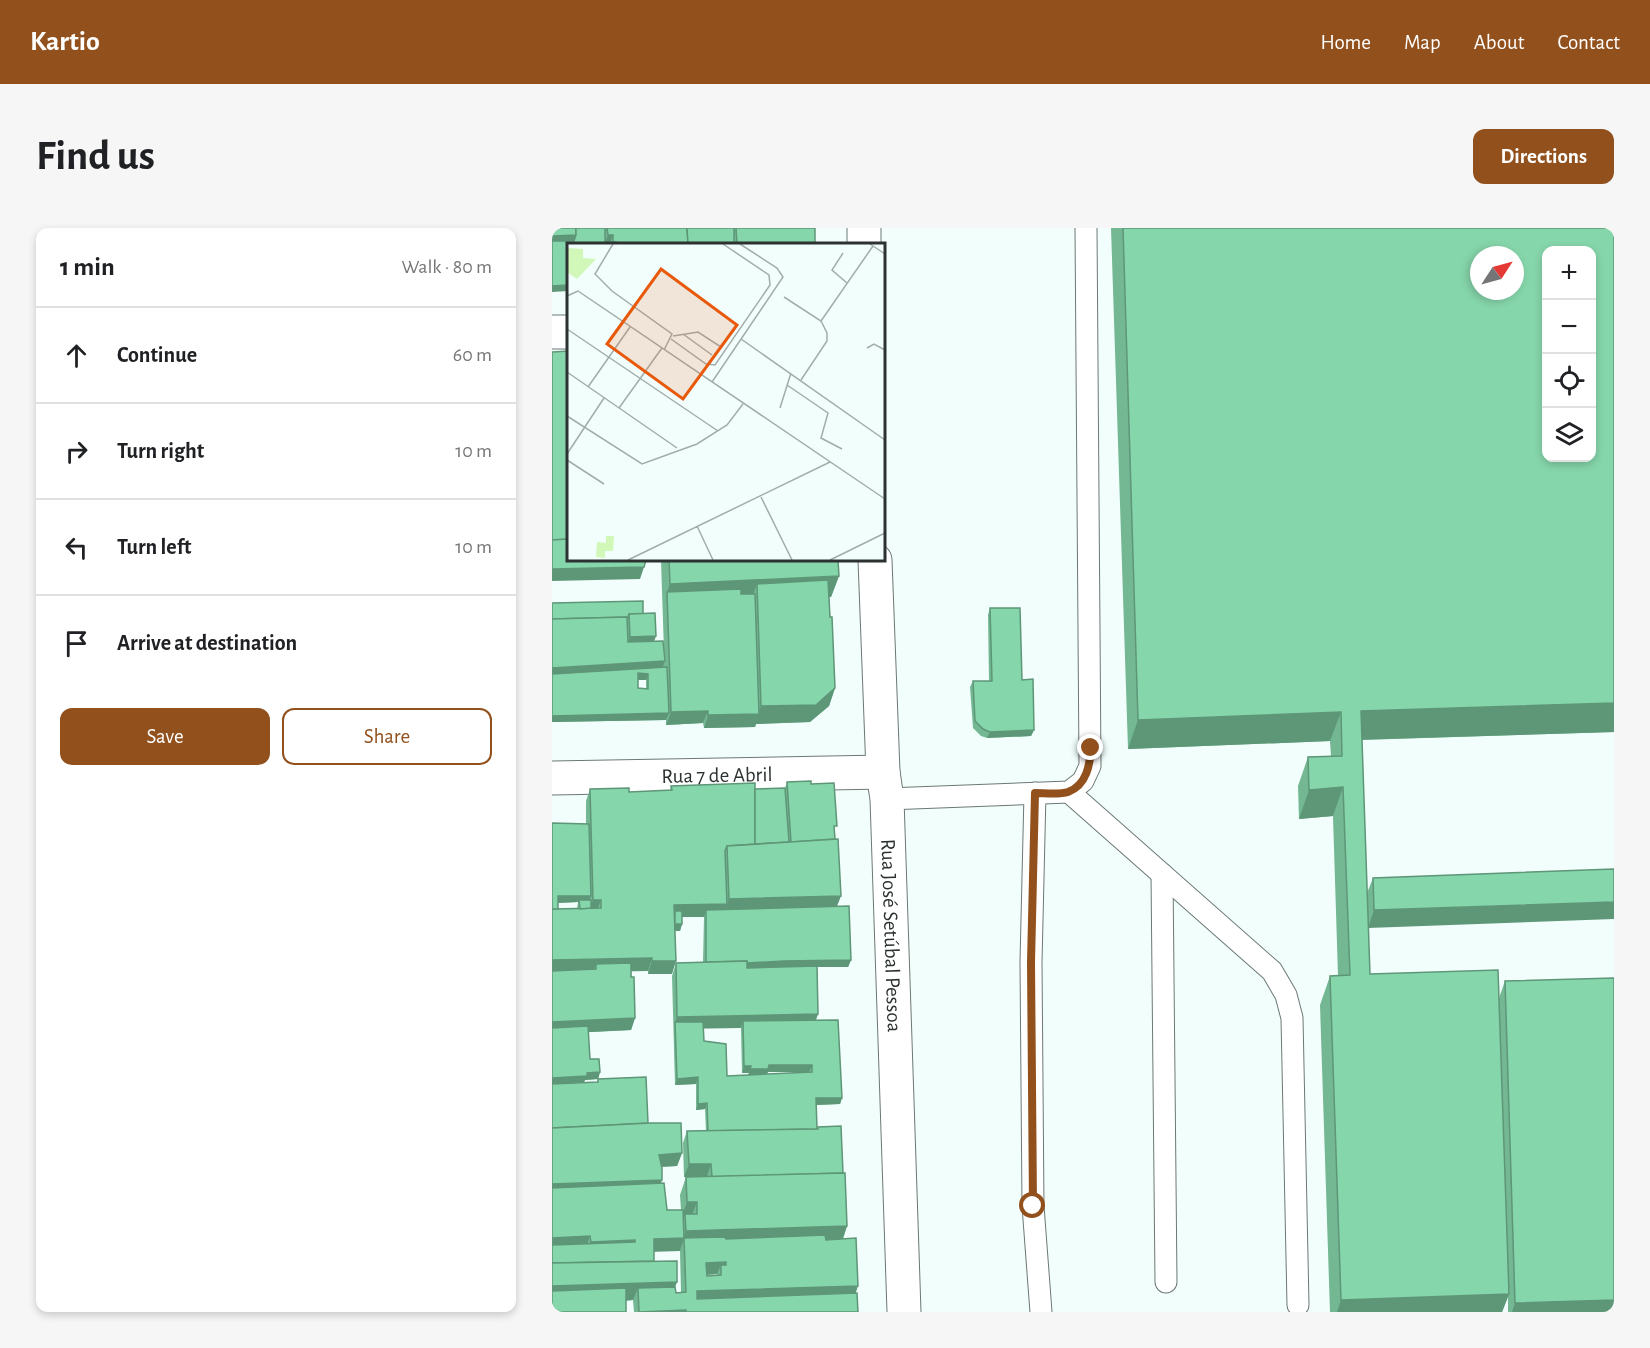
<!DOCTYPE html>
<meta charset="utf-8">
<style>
:root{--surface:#fff;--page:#f6f6f6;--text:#202124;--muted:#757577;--line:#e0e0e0;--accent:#91501c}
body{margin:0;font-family:"Alegreya Sans",sans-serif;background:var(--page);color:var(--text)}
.controls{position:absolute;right:18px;top:18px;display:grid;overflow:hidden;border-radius:12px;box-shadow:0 3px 9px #0003}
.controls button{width:54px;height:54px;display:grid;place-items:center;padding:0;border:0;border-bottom:2px solid var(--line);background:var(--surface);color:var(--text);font:30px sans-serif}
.compass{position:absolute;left:918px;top:18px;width:54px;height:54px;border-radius:50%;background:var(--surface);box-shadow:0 3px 9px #0003;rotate:54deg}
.stop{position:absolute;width:18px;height:18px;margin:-14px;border:4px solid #91501c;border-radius:50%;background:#fff}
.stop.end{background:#91501c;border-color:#fff;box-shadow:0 2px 6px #0008}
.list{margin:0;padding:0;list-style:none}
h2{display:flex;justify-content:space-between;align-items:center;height:78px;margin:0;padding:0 24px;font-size:26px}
h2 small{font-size:20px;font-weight:400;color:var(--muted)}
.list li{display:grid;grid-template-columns:39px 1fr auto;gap:18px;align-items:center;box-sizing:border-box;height:96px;padding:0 24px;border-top:2px solid var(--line)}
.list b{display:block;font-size:22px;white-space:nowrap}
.list em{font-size:20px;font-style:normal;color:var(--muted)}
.actions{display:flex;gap:12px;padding:18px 24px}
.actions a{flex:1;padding:14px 0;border:2px solid var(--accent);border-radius:12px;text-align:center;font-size:21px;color:var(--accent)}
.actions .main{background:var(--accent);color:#fff}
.icon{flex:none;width:33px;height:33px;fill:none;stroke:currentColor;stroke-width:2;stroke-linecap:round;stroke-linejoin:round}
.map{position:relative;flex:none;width:1062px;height:1084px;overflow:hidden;border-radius:12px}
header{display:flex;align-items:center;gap:36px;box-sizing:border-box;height:84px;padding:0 30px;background:var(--accent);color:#fff}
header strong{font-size:28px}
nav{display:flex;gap:33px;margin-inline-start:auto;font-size:21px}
.intro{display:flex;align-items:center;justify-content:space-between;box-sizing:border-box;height:144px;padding:0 36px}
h1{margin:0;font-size:42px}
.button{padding:15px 27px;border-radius:12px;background:var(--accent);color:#fff;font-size:21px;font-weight:700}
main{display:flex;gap:36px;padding:0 36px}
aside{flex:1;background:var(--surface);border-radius:12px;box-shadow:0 3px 9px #0003}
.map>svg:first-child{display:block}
</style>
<header>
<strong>Kartio</strong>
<nav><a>Home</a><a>Map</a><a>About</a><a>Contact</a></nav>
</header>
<div class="intro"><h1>Find us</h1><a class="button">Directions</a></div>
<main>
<aside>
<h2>1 min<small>Walk · 80 m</small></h2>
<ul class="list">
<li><svg class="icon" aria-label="ahead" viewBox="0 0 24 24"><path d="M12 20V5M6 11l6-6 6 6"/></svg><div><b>Continue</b></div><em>60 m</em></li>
<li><svg class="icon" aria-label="right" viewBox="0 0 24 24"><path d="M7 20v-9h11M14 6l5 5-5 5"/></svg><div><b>Turn right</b></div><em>10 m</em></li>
<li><svg class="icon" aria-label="left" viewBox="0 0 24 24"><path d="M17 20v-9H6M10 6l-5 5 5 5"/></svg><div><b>Turn left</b></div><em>10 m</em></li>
<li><svg class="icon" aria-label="arrive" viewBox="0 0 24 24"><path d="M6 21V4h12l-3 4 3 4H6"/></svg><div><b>Arrive at destination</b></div></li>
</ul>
<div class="actions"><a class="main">Save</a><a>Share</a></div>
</aside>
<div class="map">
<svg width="1062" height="1084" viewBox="0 0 1062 1084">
<rect width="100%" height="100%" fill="#f1fefc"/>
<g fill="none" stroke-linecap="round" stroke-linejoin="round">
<g stroke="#6c7876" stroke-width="23">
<g id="lane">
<polyline points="517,564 720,743 734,767 740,790 746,1077"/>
<polyline points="483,565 479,734 481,978 489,1084"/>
<polyline points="335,571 517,564 531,553 538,538 534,0"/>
<polyline points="610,646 614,1054"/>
</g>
</g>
<g stroke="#6c7876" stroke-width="35">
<g id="street">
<polyline points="312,0 312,16"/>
<polyline points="0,104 16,104"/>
<path id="s1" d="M 323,332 L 331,544 L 335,571 L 352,1084"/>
<path id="s2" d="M 0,550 L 331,544"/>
</g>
</g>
<use href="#lane" stroke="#fff" stroke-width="21"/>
<use href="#street" stroke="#fff" stroke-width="33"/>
</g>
<g fill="#73b893" fill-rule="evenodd">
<polygon points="0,0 263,0 263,16 16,16"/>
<polygon points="559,0 1062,0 1062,504 810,512 815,665 821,650 1062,641 816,700 818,746 947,770 953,753 1062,1084 956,1084 956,1069 950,1084 778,1084 768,777 778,748 786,748 781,588 747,591 746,558 756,529 779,528 778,513 576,521"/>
<path d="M 109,332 L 286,332 L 287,348 L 279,369 L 277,369 L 283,460 L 277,478 L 258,494 L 204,496 L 203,499 L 152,500 L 151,495 L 114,497 L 114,492 L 0,494 L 0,375 L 91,386 L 104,408 L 102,413 L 112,423 ZM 86,452 L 94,452 L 94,461 L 86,460 Z"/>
<polygon points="438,380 470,452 482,502 479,508 435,510 429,508 421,500 418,459 421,453 437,453 436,387"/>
<path d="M 235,554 L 259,556 L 283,605 L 285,679 L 299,732 L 296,739 L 265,739 L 266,786 L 264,792 L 290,870 L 288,876 L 265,877 L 265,900 L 291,945 L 295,998 L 291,1011 L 304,1065 L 306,1084 L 82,1084 L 81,1072 L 74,1073 L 0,1084 L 0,595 L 34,596 L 34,573 L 38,561 L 77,564 L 118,562 L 119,558 L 203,561 L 233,560 ZM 26,674 L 25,681 L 6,681 L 6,675 ZM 130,689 L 152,689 L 151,734 L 124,735 L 120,748 L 123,857 L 144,856 L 144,882 L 153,881 L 154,903 L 135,903 L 131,915 L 132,949 L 155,948 L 134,949 L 128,967 L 129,982 L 115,982 L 109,955 L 110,939 L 125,938 L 130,925 L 46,851 L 45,854 L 32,854 L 33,852 L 46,851 L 48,844 L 38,831 L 36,804 L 79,802 L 83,790 L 79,743 L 96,743 L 96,746 L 120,746 L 123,703 L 128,703 L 130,696 ZM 151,800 L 189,800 L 190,845 L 197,845 L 196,847 L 175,848 L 152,813 ZM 216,844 L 257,844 L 215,846 ZM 102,1023 L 128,1023 L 129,1064 L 124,1065 L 102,1033 ZM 165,1046 L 165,1048 L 155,1048 L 155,1047 Z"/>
</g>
<g fill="#5e9678">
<polygon points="24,7 21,16 0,20 0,8"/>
<polygon points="56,7 61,7 58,16 52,16"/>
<polygon points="16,57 16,63 0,64 0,58"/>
<polygon points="92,339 88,351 0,353 0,341"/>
<polygon points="287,348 279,369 206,373 205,356 199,373 115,364 118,356"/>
<polygon points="104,408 97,425 71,426 78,409"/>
<polygon points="113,433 108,446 96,447 94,452 0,452 0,440"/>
<polygon points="283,460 277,478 258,494 204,496 203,499 152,500 156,487 206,486 209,478"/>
<polygon points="1062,475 1062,504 799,512 809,483"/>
<polygon points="156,483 151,495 114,497 119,484"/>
<polygon points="789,484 778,513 576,521 586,492"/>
<polygon points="117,485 114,492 0,494 0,488"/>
<polygon points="482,502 479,508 435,510 438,504"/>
<polygon points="791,559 781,588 747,591 757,562"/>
<polygon points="6,668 39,668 37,674 27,672 26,674 4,675"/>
<polygon points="289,668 282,686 154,682 152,689 121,689 122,677 175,676 177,671"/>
<polygon points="41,672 49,672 44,685 36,684"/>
<polygon points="1062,674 1062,691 816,700 822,682"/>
<polygon points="121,696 130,696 128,703 119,703"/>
<polygon points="100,730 96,743 43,744 44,736 41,744 0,745 0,732"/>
<polygon points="299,732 296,739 229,739 151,745 154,738 232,733"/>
<polygon points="100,733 124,733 120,746 96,746"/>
<polygon points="266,786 261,799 191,793 189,800 123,801 123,794 125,789"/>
<polygon points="83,790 79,802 0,806 0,794"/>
<polygon points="217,837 260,837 257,844 216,844 214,848 196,848 198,841"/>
<polygon points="192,838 199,838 197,845 190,845"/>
<polygon points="48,844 46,851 33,852 32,854 0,856 0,850"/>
<polygon points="146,849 144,856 123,857 125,851"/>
<polygon points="264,870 290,870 288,876 262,877"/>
<polygon points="155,875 153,881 144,882 146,876"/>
<polygon points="130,925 125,938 102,939 107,927"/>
<polygon points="137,936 159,936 155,948 132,949"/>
<polygon points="110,952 106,965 0,968 0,956"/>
<polygon points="135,974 145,974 138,992 133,986 132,991 129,991"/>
<polygon points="295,998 289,1016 132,1010 128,1023 97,1024 102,1011 131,1010 134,1003"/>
<polygon points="38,1008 34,1020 0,1022 0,1010"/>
<polygon points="83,1012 79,1024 34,1026 39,1014"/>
<polygon points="174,1034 170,1046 169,1037 165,1046 149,1047 154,1035"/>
<polygon points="125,1054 119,1071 86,1060 81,1072 0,1075 0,1058"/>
<polygon points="306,1058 302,1070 140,1076 145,1063"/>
<polygon points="957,1066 950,1084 785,1084 789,1072"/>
<polygon points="1062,1072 1062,1084 960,1084 963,1075"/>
<polygon points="134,1082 134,1084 92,1084"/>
</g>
<g fill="#86d6ab" stroke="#5e9678" stroke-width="1.5" fill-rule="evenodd">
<polygon points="0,0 24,0 24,7 0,8"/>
<polygon points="24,0 53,0 53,16 16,16 16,57 0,58 0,13 22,13 24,7"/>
<polygon points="55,0 135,0 136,16 64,16 64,14 61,14 61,7 56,7"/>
<polygon points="135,0 182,0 182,16 136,16"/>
<polygon points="184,0 263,0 263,16 185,16"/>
<path d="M 571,0 L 1062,0 L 1062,475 L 809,483 L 818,746 L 946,742 L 957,1066 L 789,1072 L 778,748 L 798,747 L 791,559 L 757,562 L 756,529 L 790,528 L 789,484 L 586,492 ZM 994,22 L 1040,22 L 1040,230 L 994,230 ZM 927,27 L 963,27 L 963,63 L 927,63 Z"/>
<polygon points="16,123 16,311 0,312 0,124"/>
<polygon points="16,311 16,332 94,332 92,339 0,341 0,312"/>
<polygon points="117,332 286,332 287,348 118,356"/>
<polygon points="276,352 278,389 280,389 283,460 264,477 209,478 205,356"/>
<polygon points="189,361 189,366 203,366 207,486 156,487 156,483 119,484 115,364"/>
<polygon points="91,373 91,386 77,386 75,392 75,389 0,391 0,375"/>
<polygon points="438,380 468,380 470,452 481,451 482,502 438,504 431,501 423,493 421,453 440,453"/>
<polygon points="103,385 104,408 78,409 77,386"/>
<polygon points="75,389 76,414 111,413 113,433 0,440 0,391"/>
<path d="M 115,439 L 117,485 L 0,488 L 0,446 ZM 86,445 L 96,446 L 96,461 L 86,460 Z"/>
<polygon points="259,553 259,556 282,555 285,598 282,598 283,611 239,614 235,554"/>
<polygon points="203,555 203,616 175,618 173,623 175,676 122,677 124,733 100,733 100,730 0,732 0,681 49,680 49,672 41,672 38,561 77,560 77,564 120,562 119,558"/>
<polygon points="233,560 237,614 203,616 203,561"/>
<polygon points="0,595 37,596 39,668 6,668 6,681 0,681"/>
<polygon points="286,611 289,668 177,671 175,618"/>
<polygon points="1062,641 1062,674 822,682 821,650"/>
<polygon points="27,672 39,672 39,680 28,681"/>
<polygon points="297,678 299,732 232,733 195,735 195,733 154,734 154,682"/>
<rect x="123" y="683" width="7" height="13"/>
<polygon points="195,733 195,740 265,738 266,786 125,789 124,735"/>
<polygon points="79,735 79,749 82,749 83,790 0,794 0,743 44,741 44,736"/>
<polygon points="1062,750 1062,1072 963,1075 953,753"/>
<polygon points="286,792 290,870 264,870 265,901 156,903 155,875 146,876 146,849 125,851 123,794 151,794 152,813 174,816 175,848 260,844 260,837 217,837 216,841 198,841 199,838 192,838 191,793"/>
<polygon points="36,798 38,831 47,831 48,844 35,845 35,848 0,850 0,800"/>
<polygon points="94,849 96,895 0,900 0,856 46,854 46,851"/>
<polygon points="99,895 129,895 130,925 107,927 110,940 110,952 0,956 0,900"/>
<polygon points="289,898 291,945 160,949 159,936 137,936 135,903 266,901 266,899"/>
<polygon points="293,945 295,998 134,1003 133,986 145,986 145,974 135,974 134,949"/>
<path d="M 112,955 L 115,982 L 131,982 L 132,1010 L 173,1009 L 174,1011 L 273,1007 L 274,1012 L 304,1010 L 306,1058 L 145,1063 L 145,1071 L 305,1065 L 306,1084 L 134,1084 L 134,1082 L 87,1084 L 86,1060 L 123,1059 L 124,1065 L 134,1064 L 132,1010 L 102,1011 L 102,1033 L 0,1035 L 0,1017 L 83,1014 L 83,1012 L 39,1014 L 38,1008 L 0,1010 L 0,960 ZM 174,1034 L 174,1037 L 169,1037 L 169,1047 L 155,1048 L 154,1035 Z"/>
<polygon points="125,1033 125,1054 0,1058 0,1035"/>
<polygon points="74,1060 74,1084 0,1084 0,1063"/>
</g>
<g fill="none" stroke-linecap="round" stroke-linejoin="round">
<path stroke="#91501c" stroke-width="8" d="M 481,978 L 479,734 L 483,565 C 492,565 507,567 516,564 C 535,557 538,536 539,520"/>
</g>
<g text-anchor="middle" stroke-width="5" stroke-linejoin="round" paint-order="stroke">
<g font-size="21" fill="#2c3131" stroke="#fff">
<text dy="7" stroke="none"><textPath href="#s2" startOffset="165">Rua 7 de Abril</textPath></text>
<text dy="7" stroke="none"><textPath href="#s1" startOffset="376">Rua José Setúbal Pessoa</textPath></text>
</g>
</g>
<g transform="translate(15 15)">
<rect width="318" height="318" fill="#f1fefc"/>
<path d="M 0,5 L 16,6 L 16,15 L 29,16 L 10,36 L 0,29 ZM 39,293 L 47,293 L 46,308 L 38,308 L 38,315 L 29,314 L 30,299 L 39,300 Z" fill="#d1f7b9"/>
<path fill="none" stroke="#a2acab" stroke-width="1.5" d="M 46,1 L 28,31 L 45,48 L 105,91 L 97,107M 303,1 L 318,11M 276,10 L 265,27 L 280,40M 0,53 L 11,48 L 318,256M 217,54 L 254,78 L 260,90 L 260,98 L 234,137M 254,78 L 306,3M 0,86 L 151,188M 116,91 L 145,112M 106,93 L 131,89 L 154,104M 104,96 L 139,121 L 148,122 L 203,42 L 202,32 L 156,1M 174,96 L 318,197M 300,105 L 307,101 L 318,107M 0,129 L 110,205M 145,139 L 216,34 L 210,25 L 173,1M 220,142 L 261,170 L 254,195 L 275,206M 21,144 L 63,84M 52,165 L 95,105M 213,165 L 224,130M 0,173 L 75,221 L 130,201 L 160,182 L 176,161M 0,211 L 37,155M 0,217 L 37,241M 194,254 L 225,317M 130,283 L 146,317M 61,317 L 263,219M 263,317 L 318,290"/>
<path fill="#e8590c" fill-opacity="0.15" stroke="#e8590c" stroke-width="3" d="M 94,26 L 170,82 L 116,156 L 40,101 Z"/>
<rect width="318" height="318" fill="none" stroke="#2c3131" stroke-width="3"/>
</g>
</svg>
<div class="controls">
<button>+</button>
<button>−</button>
<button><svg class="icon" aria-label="locate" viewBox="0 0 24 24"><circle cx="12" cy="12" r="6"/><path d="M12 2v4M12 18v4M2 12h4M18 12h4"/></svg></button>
<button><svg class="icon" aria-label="layers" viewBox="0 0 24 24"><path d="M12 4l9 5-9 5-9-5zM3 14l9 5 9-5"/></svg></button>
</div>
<svg class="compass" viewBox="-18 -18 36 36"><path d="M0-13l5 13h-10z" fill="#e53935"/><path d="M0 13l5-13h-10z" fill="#757577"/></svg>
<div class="stop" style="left:481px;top:978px"></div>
<div class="stop end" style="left:539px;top:520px"></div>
</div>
</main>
